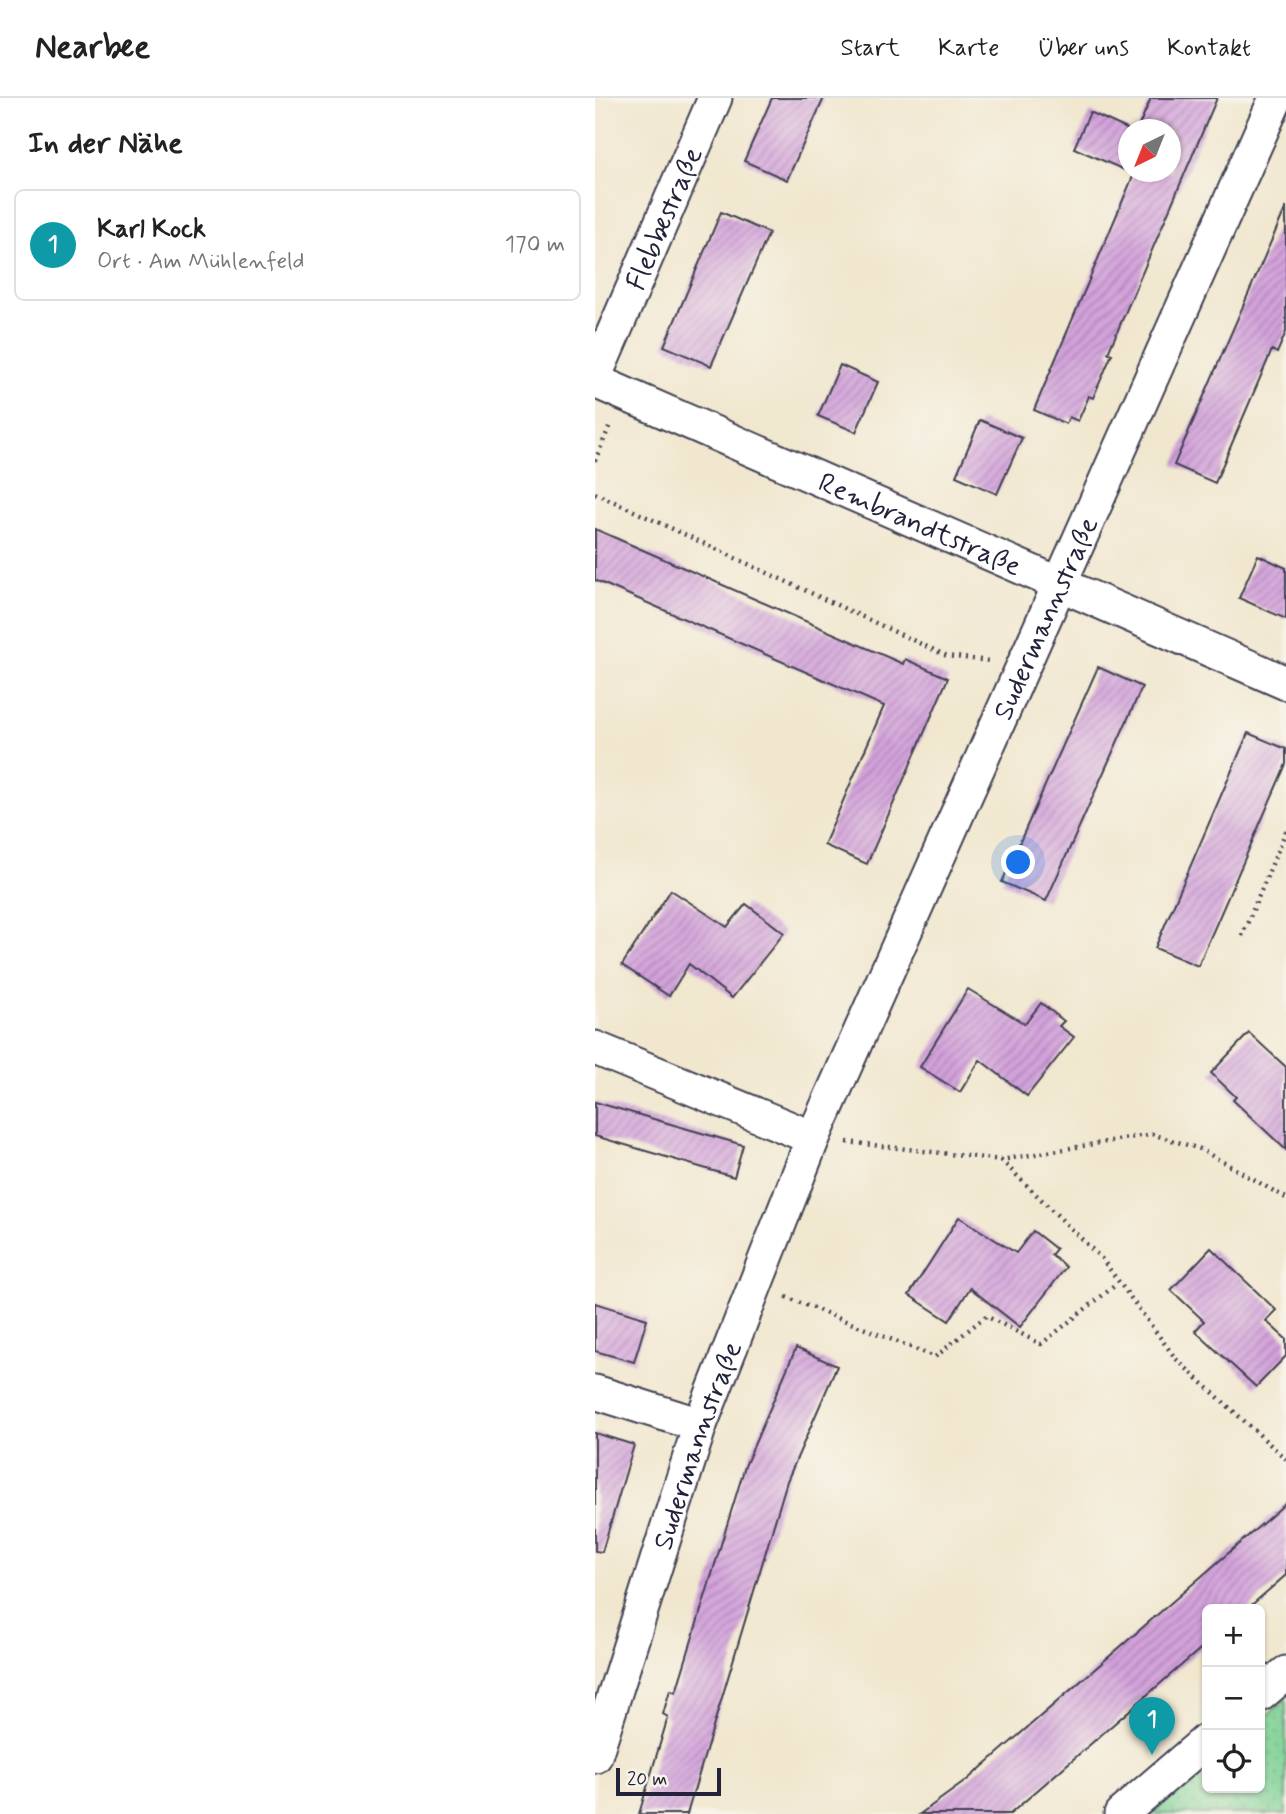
<!DOCTYPE html>
<html lang="de">
<meta charset="utf-8">
<style>
:root{--surface:#fff;--page:#f2f2f2;--text:#222;--muted:#767676;--line:#e0e0e0;--accent:#1f6fb2}
body{margin:0;font-family:Mynerve,sans-serif;background:var(--page);color:var(--text)}
.controls{position:absolute;right:21px;bottom:21px;display:grid;overflow:hidden;border-radius:10px;box-shadow:0 2px 5px #0004}
.controls button{width:63px;height:63px;display:grid;place-items:center;padding:0;border:0;border-bottom:2px solid var(--line);background:var(--surface);color:var(--text);font:35px sans-serif}
.compass{position:absolute;left:523px;top:21px;width:63px;height:63px;border-radius:50%;background:var(--surface);box-shadow:0 2px 5px #0004;rotate:223deg}
.scale{position:absolute;left:21px;bottom:18px;width:105px;box-sizing:border-box;padding-left:7px;border:4px solid #22223b;border-top:0;font-size:19px;line-height:24px;white-space:nowrap;color:#22223b;-webkit-text-stroke:5px #f7f3e8;paint-order:stroke}
.you{position:absolute;left:424px;top:765px;width:24px;height:24px;margin:-18px;border:5px solid #fff;border-radius:50%;background:#1a73e8;box-shadow:0 0 0 10px #1a73e833}
.badge{display:grid;place-items:center;width:46px;height:46px;border-radius:50%;background:var(--accent);color:#fff;font-size:23px;font-weight:700}
.pin{position:absolute;translate:-50% -58px;filter:drop-shadow(0 2px 4px #0008)}
.pin::after{content:'';position:absolute;top:37px;width:24px;height:21px;background:inherit;clip-path:polygon(0 0,100% 0,50% 100%)}
.list{margin:0;padding:0;list-style:none}
h2{display:flex;justify-content:space-between;align-items:center;height:91px;margin:0;padding:0 28px;font-size:30px}
h2 small{font-size:23px;font-weight:400;color:var(--muted)}
.list li{display:grid;grid-template-columns:46px 1fr auto;gap:21px;align-items:center;box-sizing:border-box;height:112px;margin:0 14px 14px;padding:0 14px;border:2px solid var(--line);border-radius:10px}
.list b{display:block;font-size:26px;white-space:nowrap}
.list p{margin:0;font-size:23px;white-space:nowrap;color:var(--muted)}
.list em{font-size:23px;font-style:normal;color:var(--muted)}
.icon{flex:none;width:38px;height:38px;fill:none;stroke:currentColor;stroke-width:2;stroke-linecap:round;stroke-linejoin:round}
.map{position:relative;flex:none;width:691px;height:1716px;overflow:hidden}
header{display:flex;align-items:center;gap:42px;box-sizing:border-box;height:98px;padding:0 35px;background:var(--surface);border-bottom:2px solid var(--line)}
header strong{font-size:33px}
nav{display:flex;gap:38px;margin-inline-start:auto;font-size:24px}
main{display:flex}
aside{flex:1;background:var(--surface)}
.map>svg:first-child{display:block}
</style>
<header>
<strong>Nearbee</strong>
<nav><a>Start</a><a>Karte</a><a>Über uns</a><a>Kontakt</a></nav>
</header>
<main>
<aside>
<h2>In der Nähe<small></small></h2>
<ul class="list">
<li><span class="badge" style="background:#0f9aa8">1</span><div><b>Karl Kock</b><p>Ort · Am Mühlenfeld</p></div><em>170 m</em></li>
</ul>
</aside>
<div class="map">
<svg width="691" height="1716" viewBox="0 0 691 1716">
<defs>
<pattern id="park-dots" width="8" height="8" patternUnits="userSpaceOnUse" patternTransform="scale(1.75)"><rect width="8" height="8" fill="#7cd093"/><path d="M2 2h.1M6 6h.1" fill="none" stroke="#6bb280" stroke-width="1.8" stroke-linecap="round"/></pattern>
<pattern id="building-hatch" width="6" height="6" patternUnits="userSpaceOnUse" patternTransform="scale(1.75)"><rect width="6" height="6" fill="#d3a2db"/><path d="M-1 1l2-2M0 6l6-6M5 7l2-2" fill="none" stroke="#ab84b3"/></pattern>
</defs>
<rect width="100%" height="100%" fill="#f7f3e8"/>
<filter id="ink" filterUnits="userSpaceOnUse"><feTurbulence type="fractalNoise" baseFrequency=".0143" numOctaves="2"/><feDisplacementMap in="SourceGraphic" scale="14" xChannelSelector="R" yChannelSelector="G"/><feConvolveMatrix kernelMatrix="1 2 1 2 8 2 1 2 1" color-interpolation-filters="sRGB"/></filter>
<filter id="wash" filterUnits="userSpaceOnUse"><feTurbulence type="fractalNoise" baseFrequency=".00686" numOctaves="4" result="noise"/><feDisplacementMap in="SourceGraphic" scale="28" xChannelSelector="R" yChannelSelector="G"/><feGaussianBlur stdDeviation="1.57" result="paint"/><feColorMatrix in="noise" values="0 0 0 0 0 0 0 0 0 0 0 0 0 0 0 0 0 1.4 0 .05"/><feComposite in="paint" operator="in"/></filter>
<g filter="url(#wash)">
<rect width="100%" height="100%" fill="#f1e7cf"/>
<polygon fill="url(#park-dots)" stroke="#4f7967" stroke-width="2" points="691,1601 691,1716 555,1716 612,1667 612,1690 665,1690 665,1623"/>
<g id="blocks">
<g fill="url(#building-hatch)">
<polygon points="177,0 229,0 192,82 149,63"/>
<polygon points="556,0 622,0 513,255 517,256 498,300 494,298 483,323 474,319 471,326 439,312 539,76 479,50 495,14 534,32 534,74 576,74 576,32 542,32"/>
<polygon points="691,109 691,234 682,255 677,252 620,385 579,367"/>
<polygon points="126,114 174,135 116,268 69,248"/>
<polygon points="245,267 283,284 261,334 223,318"/>
<polygon points="385,322 427,340 402,396 361,378"/>
<polygon points="0,431 308,566 310,561 353,580 272,766 229,747 289,608 0,482"/>
<polygon points="663,457 691,470 691,521 644,500"/>
<polygon points="503,569 547,589 451,803 407,784"/>
<polygon points="653,635 691,651 691,666 603,868 560,850"/>
<polygon points="76,792 132,829 151,806 189,835 137,900 94,866 74,898 27,867"/>
<polygon points="373,891 430,926 446,905 469,923 464,928 479,939 432,998 385,962 365,994 325,969"/>
<polygon points="654,935 691,969 691,1052 638,1002 641,999 616,975"/>
<polygon points="0,1004 148,1047 139,1079 0,1038"/>
<polygon points="364,1119 421,1155 438,1133 461,1151 456,1157 471,1169 425,1229 375,1190 354,1223 314,1197"/>
<polygon points="616,1150 681,1212 671,1223 691,1241 691,1258 661,1289 600,1233 609,1223 576,1192"/>
<polygon points="0,1205 52,1221 39,1264 0,1253"/>
<polygon points="201,1250 242,1268 192,1383 92,1716 44,1716 73,1619 68,1616 75,1592 81,1594 150,1368"/>
<polygon points="0,1335 39,1347 7,1454 0,1453"/>
<polygon points="691,1405 691,1477 652,1511 612,1511 612,1545 415,1716 325,1716 372,1682"/>
</g>
</g>
</g>
<g filter="url(#ink)">
<use href="#blocks" fill-opacity="0" stroke="#414051" stroke-width="2"/>
<g fill="none" stroke-linecap="round" stroke-linejoin="round">
<g stroke="#414051" stroke-width="37">
<g id="minor">
<path id="s1" d="M 0,278 L 120,0"/>
<path id="s2" d="M 0,283 L 691,585"/>
<polyline points="0,950 218,1040"/>
<polyline points="0,1294 105,1327"/>
<polyline points="665,1597 691,1575"/>
<path id="s3" d="M 0,1658 L 105,1327 L 218,1040 L 681,0"/>
<polyline points="526,1716 612,1642"/>
</g>
</g>
<g stroke="#414051" stroke-width="4.5" stroke-dasharray="2 5" stroke-linecap="butt">
<polyline points="0,363 16,325"/>
<polyline points="0,395 352,558 394,563"/>
<polyline points="647,838 691,733"/>
<polyline points="252,1044 406,1062 557,1036 605,1051 691,1100"/>
<polyline points="406,1062 507,1161 581,1261 691,1361"/>
<polyline points="191,1199 340,1259 391,1218 446,1246 522,1186"/>
</g>
<use href="#minor" stroke="#fff" stroke-width="33"/>
</g>
</g>
<g text-anchor="middle" stroke-width="7" stroke-linejoin="round" paint-order="stroke">
<g font-size="28" fill="#22223b" stroke="#f7f3e8">
<text dy="10" stroke="none"><textPath href="#s1" startOffset="172">Flebbestraße</textPath></text>
<text dy="10" stroke="none"><textPath href="#s2" startOffset="355">Rembrandtstraße</textPath></text>
<text dy="10" stroke="none"><textPath href="#s3" startOffset="1225">Sudermannstraße</textPath></text>
<text dy="10" stroke="none"><textPath href="#s3" startOffset="327">Sudermannstraße</textPath></text>
</g>
</g>
</svg>
<div class="controls">
<button>+</button>
<button>−</button>
<button><svg class="icon" aria-label="locate" viewBox="0 0 24 24"><circle cx="12" cy="12" r="6"/><path d="M12 2v4M12 18v4M2 12h4M18 12h4"/></svg></button>
</div>
<svg class="compass" viewBox="-18 -18 36 36"><path d="M0-13l5 13h-10z" fill="#e53935"/><path d="M0 13l5-13h-10z" fill="#767676"/></svg>
<div class="scale">20 m</div>
<div class="you"></div>
<div class="pin badge" style="left:557px;top:1657px;background:#0f9aa8">1</div>
</div>
</main>
